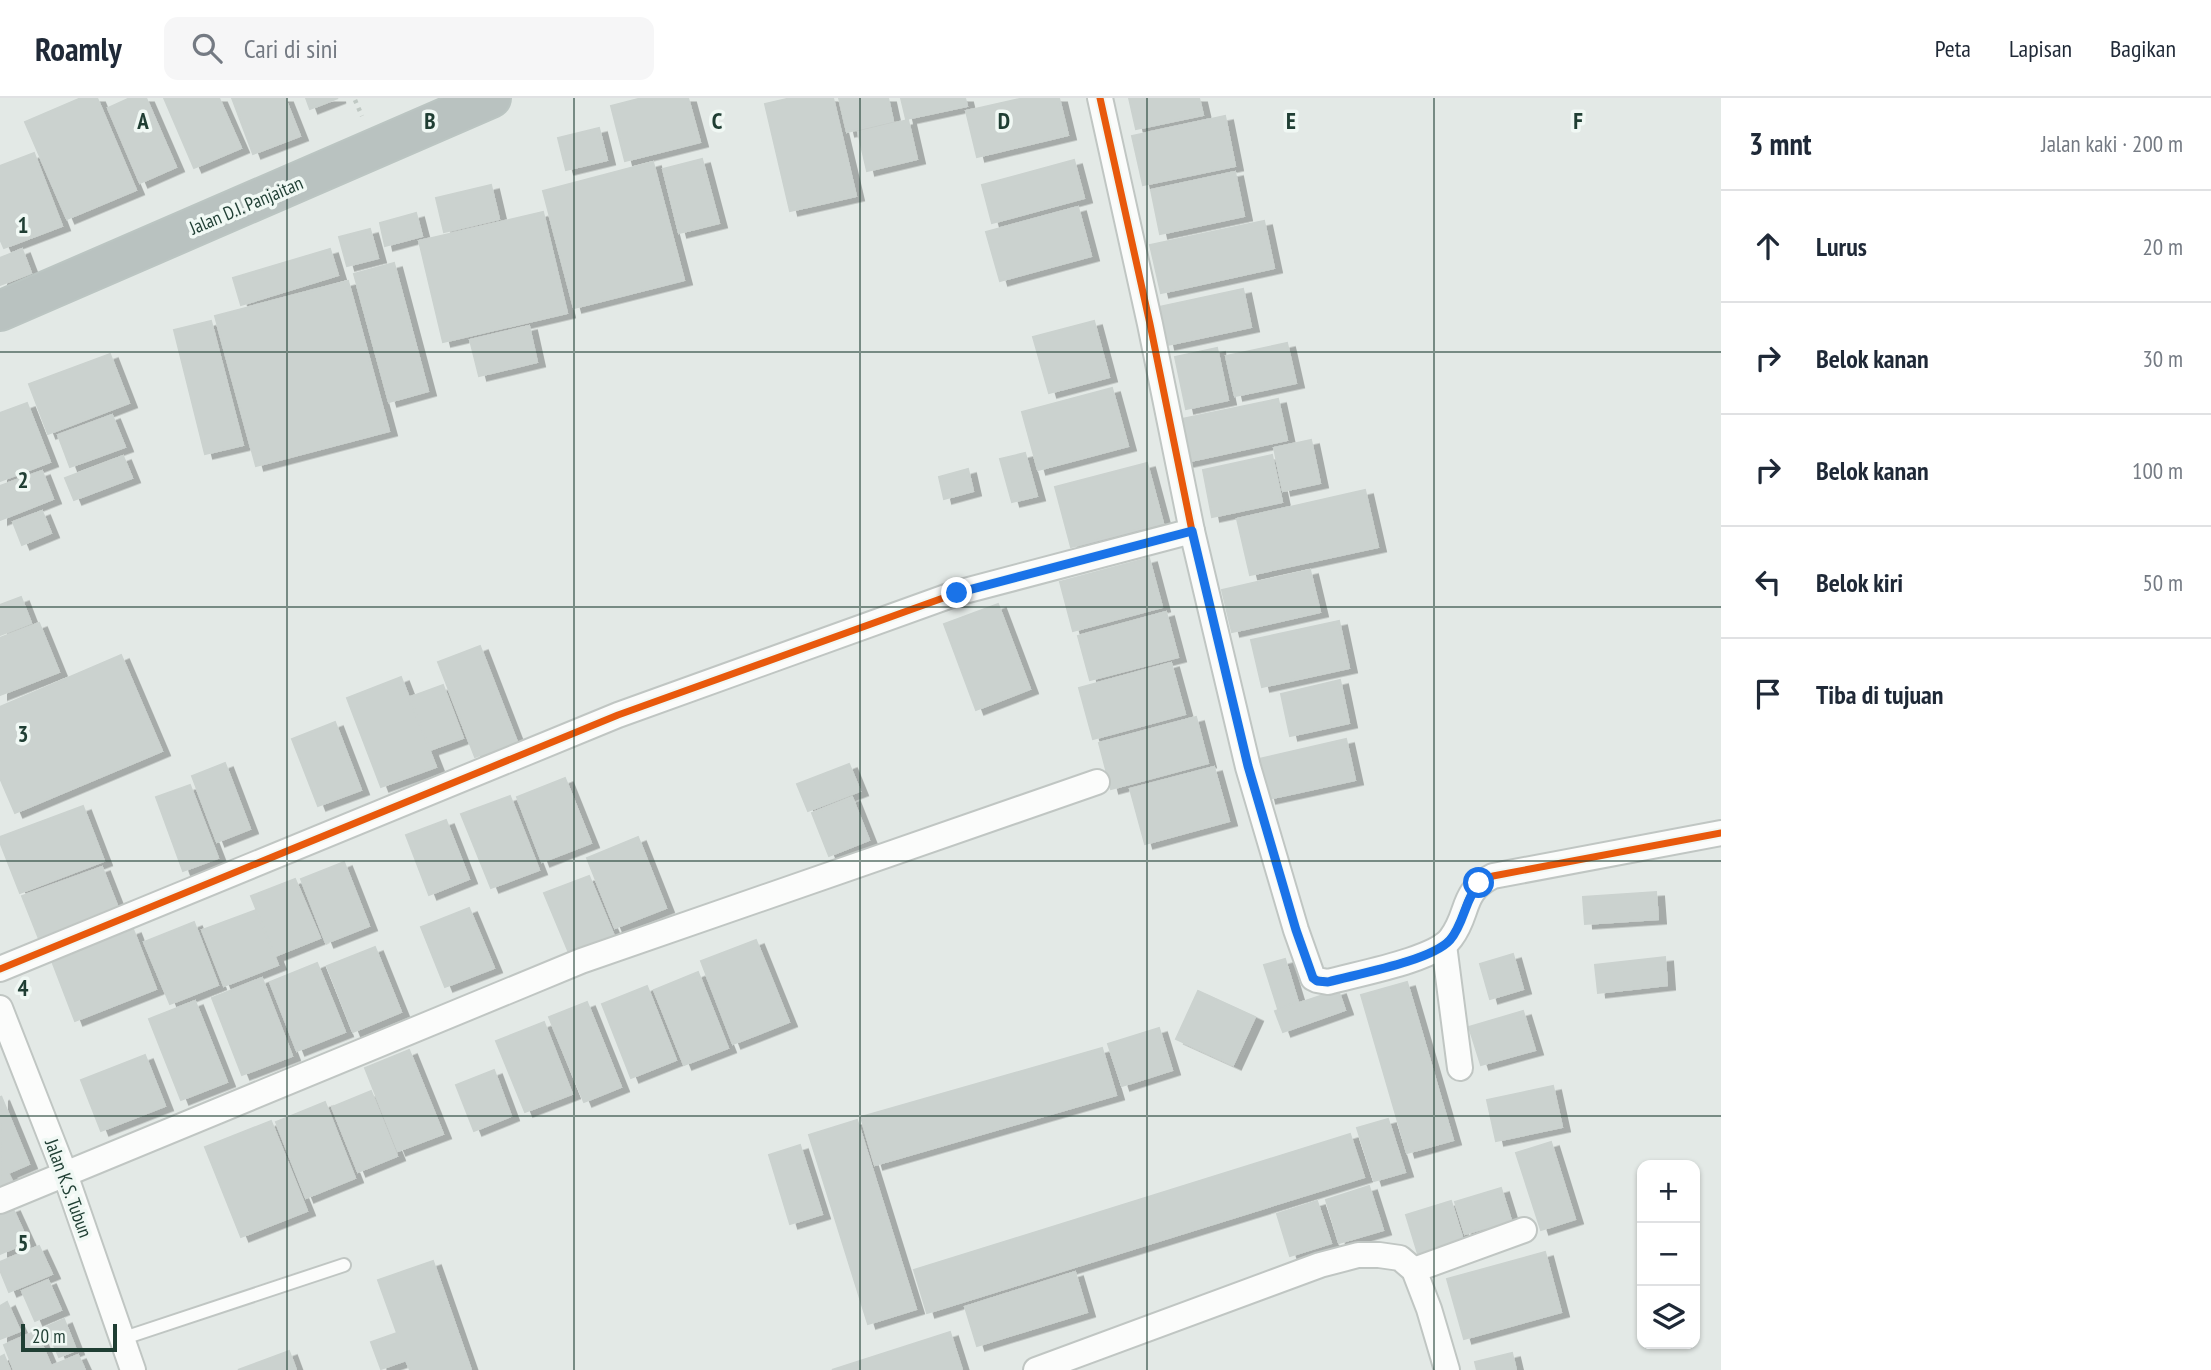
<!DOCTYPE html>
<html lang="id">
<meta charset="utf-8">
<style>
:root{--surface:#fff;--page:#f6f6f7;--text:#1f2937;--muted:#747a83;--line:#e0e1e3}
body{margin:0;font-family:"PT Sans Narrow",sans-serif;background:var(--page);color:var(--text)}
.controls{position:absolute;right:21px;bottom:21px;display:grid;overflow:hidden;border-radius:14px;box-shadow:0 2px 5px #0004}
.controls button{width:63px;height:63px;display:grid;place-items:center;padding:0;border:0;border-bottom:2px solid var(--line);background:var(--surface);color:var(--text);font:35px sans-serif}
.scale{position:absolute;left:21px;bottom:18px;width:96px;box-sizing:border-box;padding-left:7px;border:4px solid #1f3e33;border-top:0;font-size:19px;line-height:24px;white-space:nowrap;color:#1f3e33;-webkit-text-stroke:5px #f0f8f4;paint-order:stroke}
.stop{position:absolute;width:21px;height:21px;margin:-16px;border:5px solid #1a73e8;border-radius:50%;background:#fff}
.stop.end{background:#1a73e8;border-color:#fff;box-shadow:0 2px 7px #0008}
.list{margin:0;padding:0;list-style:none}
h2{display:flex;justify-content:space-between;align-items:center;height:91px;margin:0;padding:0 28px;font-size:30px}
h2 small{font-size:23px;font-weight:400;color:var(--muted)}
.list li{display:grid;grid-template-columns:46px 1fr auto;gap:21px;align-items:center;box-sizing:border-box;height:112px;padding:0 28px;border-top:2px solid var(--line)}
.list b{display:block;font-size:26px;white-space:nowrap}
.list em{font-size:23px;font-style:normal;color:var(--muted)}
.icon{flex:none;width:38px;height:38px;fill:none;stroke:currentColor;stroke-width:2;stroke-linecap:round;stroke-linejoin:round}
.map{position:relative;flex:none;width:1721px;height:1272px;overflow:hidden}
header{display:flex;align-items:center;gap:42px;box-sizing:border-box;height:98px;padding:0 35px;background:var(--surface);border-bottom:2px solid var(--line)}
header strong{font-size:33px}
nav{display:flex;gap:38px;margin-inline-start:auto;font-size:24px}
.search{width:490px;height:63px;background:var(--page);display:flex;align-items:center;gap:18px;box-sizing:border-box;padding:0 24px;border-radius:14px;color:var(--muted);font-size:26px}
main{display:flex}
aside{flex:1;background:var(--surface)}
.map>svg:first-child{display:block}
</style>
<header>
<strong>Roamly</strong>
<div class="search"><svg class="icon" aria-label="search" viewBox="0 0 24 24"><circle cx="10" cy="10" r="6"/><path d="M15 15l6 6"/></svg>Cari di sini</div>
<nav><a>Peta</a><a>Lapisan</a><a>Bagikan</a></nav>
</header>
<main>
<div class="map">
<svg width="1721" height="1272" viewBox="0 0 1721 1272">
<defs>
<filter id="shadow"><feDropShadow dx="8" dy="4.5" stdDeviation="0" flood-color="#0004"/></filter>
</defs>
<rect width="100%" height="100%" fill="#e3e9e6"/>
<g fill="#cbd2cf" stroke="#cbd2cf" stroke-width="2" filter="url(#shadow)">
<polygon points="81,0 97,0 136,92 67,121 25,24"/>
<polygon points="130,0 146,0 176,69 140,85 108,10"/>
<polygon points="164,0 219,0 241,50 194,70"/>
<polygon points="232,0 285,0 300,38 253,56"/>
<polygon points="306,0 338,0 310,11"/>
<polygon points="642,0 688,0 700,44 625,63 611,8"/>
<polygon points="791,0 833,0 856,98 790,113 765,6"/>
<polygon points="839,0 888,0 893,23 847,34"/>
<polygon points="901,0 965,0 967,8 906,21"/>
<polygon points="1024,0 1059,0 1068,37 977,59 966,13"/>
<polygon points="1129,0 1199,0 1203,17 1136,31"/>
<polygon points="1225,18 1235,68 1143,87 1132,38"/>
<polygon points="908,22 917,61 867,73 858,34"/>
<polygon points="599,30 607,62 566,72 558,40"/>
<polygon points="34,55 62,128 4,150 0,141 0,68"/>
<polygon points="702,61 719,125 679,135 663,71"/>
<polygon points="1074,62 1084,100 992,125 982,87"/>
<polygon points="653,64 684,182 574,210 543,93"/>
<polygon points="1235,74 1244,118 1160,136 1151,92"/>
<polygon points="491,87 499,121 444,134 436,100"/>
<polygon points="1078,109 1091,158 1000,183 986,134"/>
<polygon points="543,114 567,215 443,244 419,143"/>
<polygon points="416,115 422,138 385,148 380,125"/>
<polygon points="1264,123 1274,170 1161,195 1150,147"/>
<polygon points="370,131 378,160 347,168 339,139"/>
<polygon points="22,151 31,175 0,187 0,160"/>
<polygon points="330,151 338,177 241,207 233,180"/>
<polygon points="394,165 428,293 389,304 354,176"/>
<polygon points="348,183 389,333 256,368 215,218"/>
<polygon points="1243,191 1251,229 1167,247 1159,209"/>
<polygon points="211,223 243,347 205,356 174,232"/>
<polygon points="1094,223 1109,279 1049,295 1033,239"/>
<polygon points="529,228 537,264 479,278 470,242"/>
<polygon points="1287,245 1296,285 1235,298 1226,258"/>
<polygon points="1217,250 1228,302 1186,311 1175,259"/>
<polygon points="110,256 129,305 48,336 29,286"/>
<polygon points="1112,290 1128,348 1038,372 1022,314"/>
<polygon points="1278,301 1287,342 1186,364 1177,322"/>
<polygon points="27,305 50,364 0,383 0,315"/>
<polygon points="112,317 125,349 70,369 58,337"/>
<polygon points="1311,342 1320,385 1283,393 1274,350"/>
<polygon points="1025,355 1037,398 1012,404 1000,361"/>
<polygon points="1272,357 1282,404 1212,419 1203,372"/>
<polygon points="123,358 132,380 74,402 65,380"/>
<polygon points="1147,365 1163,425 1071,449 1055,389"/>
<polygon points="968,371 973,393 944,401 939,379"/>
<polygon points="42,373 53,401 0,422 0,388"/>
<polygon points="1365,392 1378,449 1250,477 1237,421"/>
<polygon points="42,413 51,435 22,447 13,424"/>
<polygon points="1149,460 1162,509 1073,533 1060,484"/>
<polygon points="1310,472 1320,514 1232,534 1222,492"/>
<polygon points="21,499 31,525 0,537 0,507"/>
<polygon points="998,506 1030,591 976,612 944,526"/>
<polygon points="1166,514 1178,559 1090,582 1078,538"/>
<polygon points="1339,523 1349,570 1262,589 1251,542"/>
<polygon points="39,525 59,574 0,597 0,540"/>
<polygon points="480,548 517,644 475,659 438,564"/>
<polygon points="121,557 162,653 15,715 0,680 0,609"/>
<polygon points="1171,565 1185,616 1093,641 1079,590"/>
<polygon points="401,579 436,669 381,689 347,600"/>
<polygon points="1340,582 1349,625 1290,638 1281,596"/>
<polygon points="443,587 463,640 430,652 410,599"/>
<polygon points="1196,619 1208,665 1111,691 1099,645"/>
<polygon points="335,624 361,692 318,708 292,641"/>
<polygon points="1346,641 1355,682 1268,701 1259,661"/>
<polygon points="225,665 250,731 217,744 192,678"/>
<polygon points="849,666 860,693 808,713 797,686"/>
<polygon points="1214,669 1229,723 1145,746 1130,691"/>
<polygon points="565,680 591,745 542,764 517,699"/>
<polygon points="190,687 218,760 183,773 156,699"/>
<polygon points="510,698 539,772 491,790 461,716"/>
<polygon points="852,699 869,742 829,758 812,715"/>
<polygon points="83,708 104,763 20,795 0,744 0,739"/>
<polygon points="446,722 469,781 429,797 406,737"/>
<polygon points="638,739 666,810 615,830 587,760"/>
<polygon points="344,764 369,828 326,845 301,781"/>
<polygon points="102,769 120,815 41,846 22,798"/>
<polygon points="589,778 614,838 569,855 544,795"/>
<polygon points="295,781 320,840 275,858 251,798"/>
<polygon points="1656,794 1658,821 1585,826 1583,799"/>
<polygon points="469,810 494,870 445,889 421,829"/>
<polygon points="256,812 278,867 224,888 202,832"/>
<polygon points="194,824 218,887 170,906 144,844"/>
<polygon points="133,831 156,891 75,923 52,863"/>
<polygon points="756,842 789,924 733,946 701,863"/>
<polygon points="375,849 401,914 353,934 327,868"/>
<polygon points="1513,856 1523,891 1490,901 1480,866"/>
<polygon points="1665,859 1667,887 1598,895 1595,867"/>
<polygon points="1285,861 1298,904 1278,911 1264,867"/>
<polygon points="317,865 345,934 297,953 270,884"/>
<polygon points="698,874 728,950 684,967 654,892"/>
<polygon points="262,880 292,958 242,977 212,900"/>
<polygon points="1407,884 1453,1042 1407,1055 1361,897"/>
<polygon points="647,888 676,962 631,980 602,906"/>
<polygon points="1338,892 1345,912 1283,934 1275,913"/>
<polygon points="1198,893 1255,919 1233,967 1176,941"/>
<polygon points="195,903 227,984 181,1002 149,921"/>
<polygon points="587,904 621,989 584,1004 549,919"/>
<polygon points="1523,913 1535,952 1481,967 1469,929"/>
<polygon points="544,924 572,996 525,1014 496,943"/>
<polygon points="1159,930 1172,972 1122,988 1108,946"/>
<polygon points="1102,950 1116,997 875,1067 861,1019"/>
<polygon points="409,952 443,1036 398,1053 365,970"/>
<polygon points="145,957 165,1008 101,1033 81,982"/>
<polygon points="494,972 511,1018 474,1033 456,987"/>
<polygon points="1553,988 1562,1029 1496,1043 1487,1002"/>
<polygon points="371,993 397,1058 358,1074 332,1009"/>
<polygon points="1,998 29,1066 8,1075 13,1085 0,1090"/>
<polygon points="325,1004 355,1080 306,1100 276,1024"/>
<polygon points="1388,1021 1405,1074 1374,1083 1357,1030"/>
<polygon points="857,1022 916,1211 868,1226 809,1037"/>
<polygon points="271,1023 307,1113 241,1139 205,1049"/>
<polygon points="1350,1036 1364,1079 927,1215 914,1172"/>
<polygon points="1551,1044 1575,1121 1541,1132 1516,1055"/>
<polygon points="800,1047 822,1116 790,1126 769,1057"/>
<polygon points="1369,1088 1383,1132 1339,1145 1326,1102"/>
<polygon points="1501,1090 1511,1122 1465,1136 1455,1104"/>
<polygon points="1317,1103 1331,1145 1290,1158 1277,1116"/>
<polygon points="1451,1103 1463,1142 1418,1156 1406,1117"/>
<polygon points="12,1109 28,1144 0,1156 0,1114"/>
<polygon points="39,1148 52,1176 9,1194 0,1172 0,1164"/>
<polygon points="1545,1154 1561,1214 1464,1241 1447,1181"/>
<polygon points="433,1163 471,1272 410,1272 406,1262 381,1271 371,1244 397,1235 378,1182"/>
<polygon points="1075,1174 1087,1214 977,1248 965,1209"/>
<polygon points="48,1182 61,1212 35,1223 22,1193"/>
<polygon points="7,1204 20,1233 0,1241 0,1208"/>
<polygon points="64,1221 76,1252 59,1259 46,1229"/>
<polygon points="36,1233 51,1268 78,1257 85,1272 14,1272 4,1247"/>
<polygon points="950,1234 962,1272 832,1272"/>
<polygon points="289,1253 296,1272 238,1272"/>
<polygon points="1512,1255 1516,1272 1477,1272 1475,1264"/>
<polygon points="4,1257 10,1272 0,1272 0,1259"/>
</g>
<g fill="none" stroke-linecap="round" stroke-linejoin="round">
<g stroke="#c0c6c3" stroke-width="16">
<polyline id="lane" points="121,1241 344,1167"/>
</g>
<g stroke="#c0c6c3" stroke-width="28">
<g id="street">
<path d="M 1100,0 L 1150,226 L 1192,433 L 1248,669 L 1296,832 L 1313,880 L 1317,882 L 1328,884 C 1356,876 1435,862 1451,840 C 1470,815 1460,794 1493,778 L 1721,735"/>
<polyline points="1444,847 1460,970"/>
<polyline points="0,871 618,617 957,495 1192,433"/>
<polyline points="0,910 65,1076 133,1272"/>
<polyline points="0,1103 581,863 1097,684"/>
<polyline points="1414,1172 1524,1132"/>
<polyline points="1036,1272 1320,1167 1358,1157 1379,1157 1400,1160 1414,1172 1429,1211 1447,1272"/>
</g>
</g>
<g stroke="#bbc5c2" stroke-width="42">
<polyline id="highway" points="0,213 491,0"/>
</g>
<polyline stroke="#c0c9c4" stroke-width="4.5" stroke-dasharray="3.5 5" stroke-linecap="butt" points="355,2 362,18"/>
<use href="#lane" stroke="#fbfcfb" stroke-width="12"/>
<use href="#street" stroke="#fbfcfb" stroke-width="24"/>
<use href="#highway" stroke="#b9c2c0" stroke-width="38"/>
<g stroke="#f0f8f4" stroke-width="11">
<g id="cycleway">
<path d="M 1100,0 L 1150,226 L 1192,433 L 1248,669 L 1296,832 L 1313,880 L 1317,882 L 1328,884 C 1356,876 1435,862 1451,840 C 1470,815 1460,794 1493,778 L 1721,735"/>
<polyline points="0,871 618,617 957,495 1192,433"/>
</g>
</g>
<use href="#cycleway" stroke="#e8590c" stroke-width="7"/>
</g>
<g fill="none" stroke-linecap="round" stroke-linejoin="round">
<path stroke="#1a73e8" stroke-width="9" d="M 957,495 L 1192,433 L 1248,668 L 1296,832 L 1313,880 L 1317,883 L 1328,884 C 1357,876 1431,863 1450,842 C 1464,826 1465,801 1479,785"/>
</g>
<path fill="none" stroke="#1f3e33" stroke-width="2" stroke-opacity="0.55" d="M 287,0 L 287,1272M 574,0 L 574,1272M 860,0 L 860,1272M 1147,0 L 1147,1272M 1434,0 L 1434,1272M 0,254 L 1721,254M 0,509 L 1721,509M 0,763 L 1721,763M 0,1018 L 1721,1018"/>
<g text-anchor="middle" stroke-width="7" stroke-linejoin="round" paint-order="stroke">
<g font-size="19" fill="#1f3e33" stroke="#f0f8f4">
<text transform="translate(246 107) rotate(-23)" y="7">Jalan D.I. Panjaitan</text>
<text transform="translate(69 1090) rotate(70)" y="7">Jalan K.S. Tubun</text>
</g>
</g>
<g font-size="23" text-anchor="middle" font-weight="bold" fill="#1f3e33" stroke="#f0f8f4" stroke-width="7" stroke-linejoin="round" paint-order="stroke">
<text x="143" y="31">A</text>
<text x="430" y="31">B</text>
<text x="717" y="31">C</text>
<text x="1004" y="31">D</text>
<text x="1291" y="31">E</text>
<text x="1578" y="31">F</text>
<text x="23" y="135">1</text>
<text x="23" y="390">2</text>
<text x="23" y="644">3</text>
<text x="23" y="898">4</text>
<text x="23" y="1153">5</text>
</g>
</svg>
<div class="controls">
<button>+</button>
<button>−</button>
<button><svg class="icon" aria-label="layers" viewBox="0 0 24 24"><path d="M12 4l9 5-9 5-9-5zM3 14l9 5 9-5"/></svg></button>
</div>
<div class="scale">20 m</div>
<div class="stop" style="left:1479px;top:785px"></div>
<div class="stop end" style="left:957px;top:495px"></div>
</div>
<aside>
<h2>3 mnt<small>Jalan kaki · 200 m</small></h2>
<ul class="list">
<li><svg class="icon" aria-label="ahead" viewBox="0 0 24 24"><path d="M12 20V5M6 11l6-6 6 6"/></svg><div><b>Lurus</b></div><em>20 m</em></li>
<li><svg class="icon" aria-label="right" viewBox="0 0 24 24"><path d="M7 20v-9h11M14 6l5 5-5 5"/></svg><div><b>Belok kanan</b></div><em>30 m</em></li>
<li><svg class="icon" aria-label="right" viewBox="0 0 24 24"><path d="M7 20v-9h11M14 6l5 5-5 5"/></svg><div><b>Belok kanan</b></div><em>100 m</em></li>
<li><svg class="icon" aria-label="left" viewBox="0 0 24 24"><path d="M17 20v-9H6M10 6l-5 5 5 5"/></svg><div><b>Belok kiri</b></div><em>50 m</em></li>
<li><svg class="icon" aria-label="arrive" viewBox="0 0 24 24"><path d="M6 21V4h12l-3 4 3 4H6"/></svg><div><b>Tiba di tujuan</b></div></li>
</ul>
</aside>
</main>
